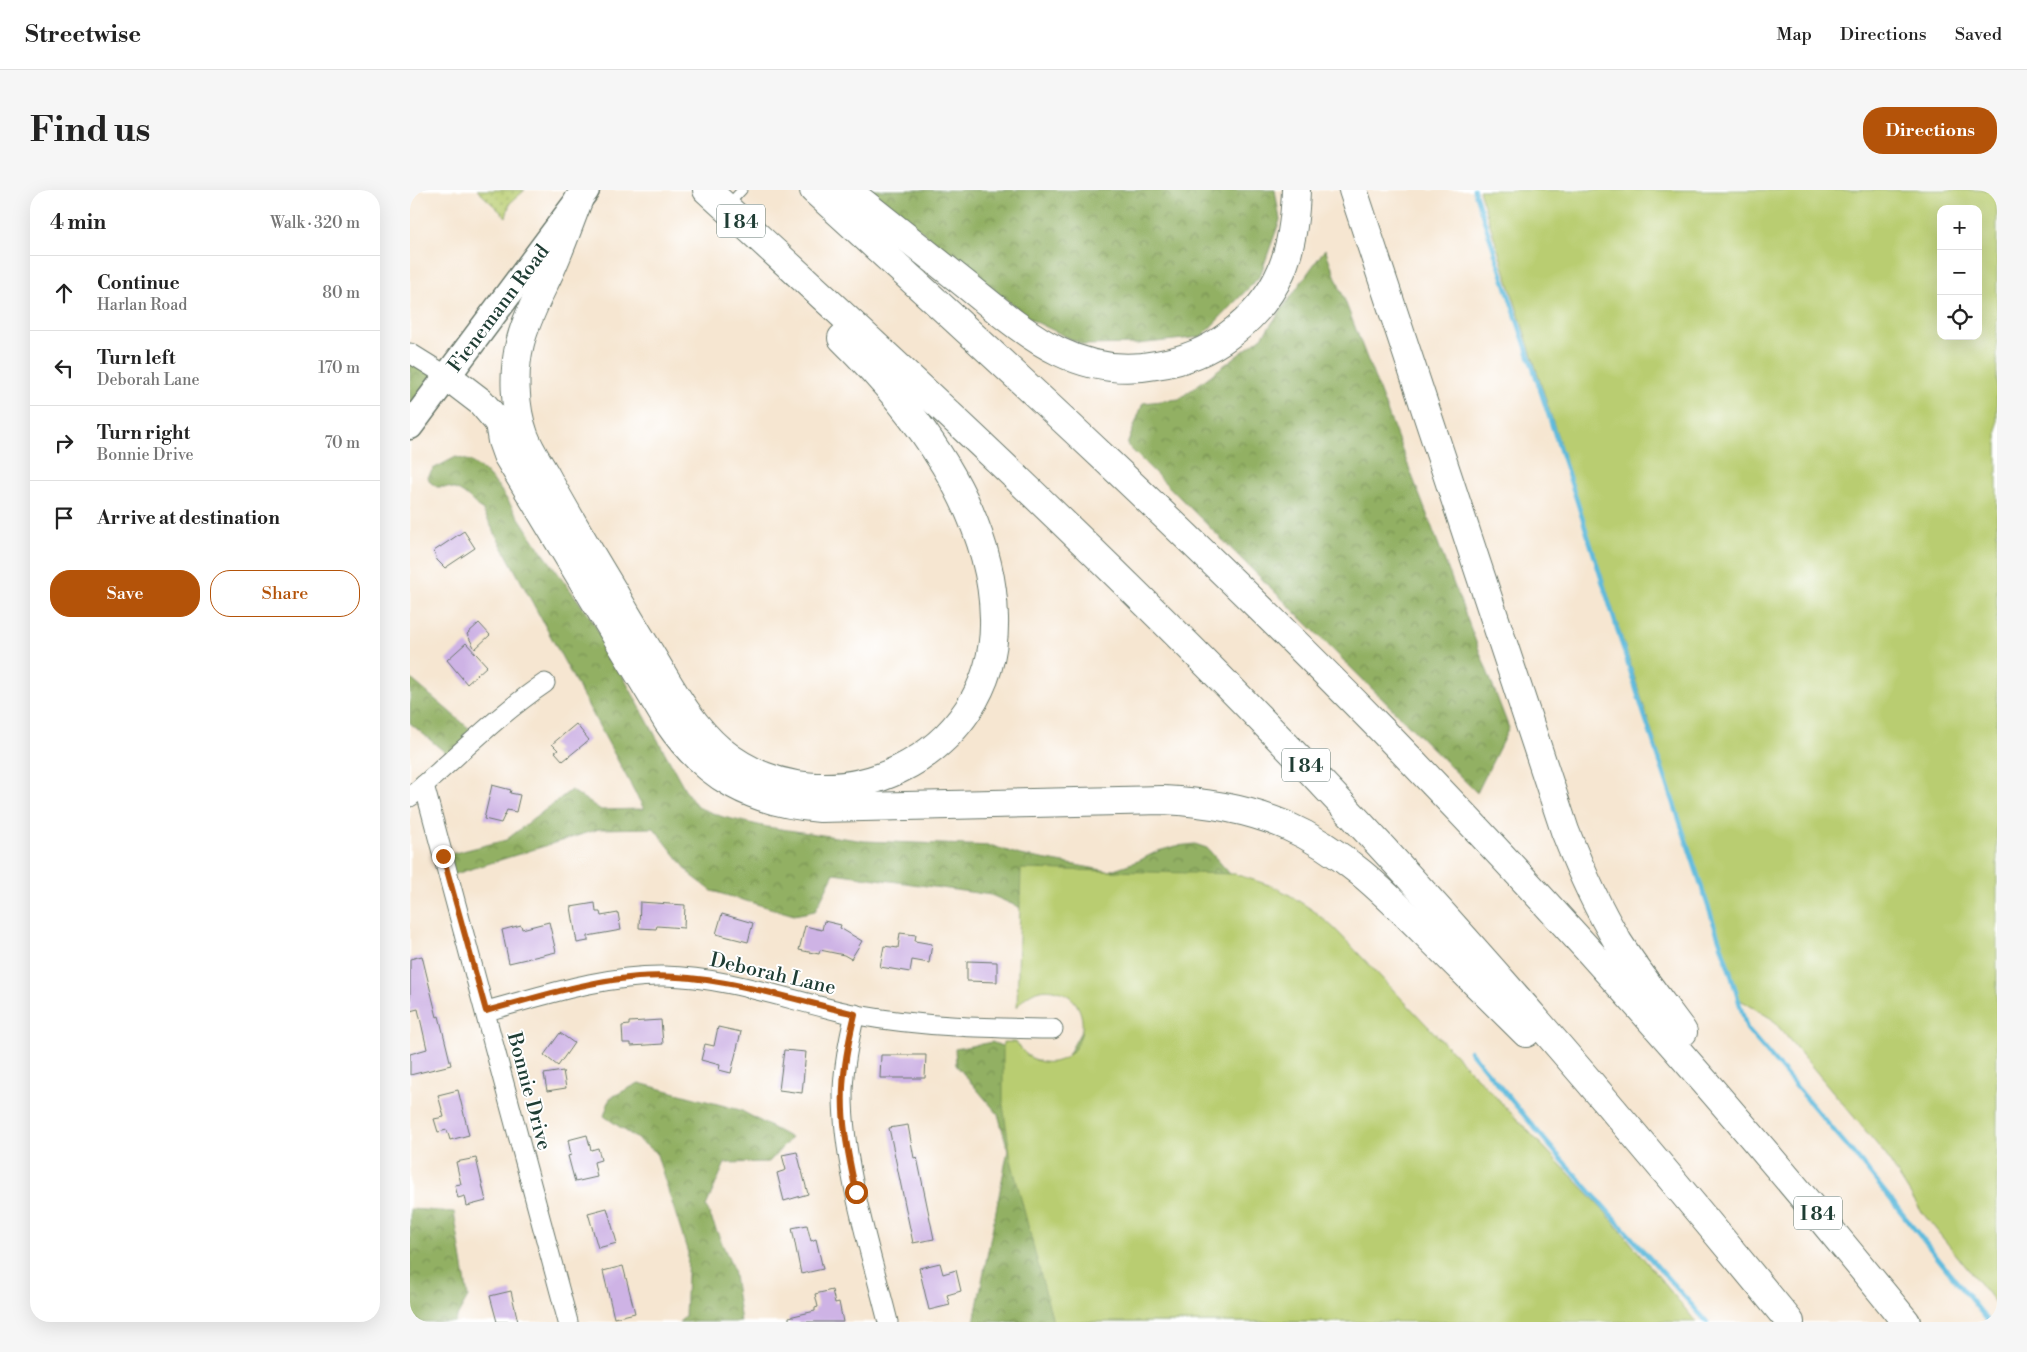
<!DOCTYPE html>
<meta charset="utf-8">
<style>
:root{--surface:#fff;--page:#f6f6f6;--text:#222;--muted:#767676;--line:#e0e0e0;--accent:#b45309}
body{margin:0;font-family:"Libre Bodoni",serif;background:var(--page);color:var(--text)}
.controls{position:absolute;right:15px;top:15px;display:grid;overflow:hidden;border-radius:10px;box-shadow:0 5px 20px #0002}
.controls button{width:45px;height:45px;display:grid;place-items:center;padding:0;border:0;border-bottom:1px solid var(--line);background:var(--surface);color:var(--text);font:25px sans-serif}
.stop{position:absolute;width:15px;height:15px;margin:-11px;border:4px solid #b45309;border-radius:50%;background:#fff}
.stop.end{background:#b45309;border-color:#fff;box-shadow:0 1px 5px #0008}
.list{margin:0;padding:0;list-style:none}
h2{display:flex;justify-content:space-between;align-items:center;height:65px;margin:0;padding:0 20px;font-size:21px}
h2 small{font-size:16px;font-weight:400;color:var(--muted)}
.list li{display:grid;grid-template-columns:32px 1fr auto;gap:15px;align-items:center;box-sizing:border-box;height:75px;padding:0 20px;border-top:1px solid var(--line)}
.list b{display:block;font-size:19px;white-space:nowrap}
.list p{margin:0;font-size:16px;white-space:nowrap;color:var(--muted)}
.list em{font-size:16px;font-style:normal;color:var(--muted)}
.actions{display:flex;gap:10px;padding:15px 20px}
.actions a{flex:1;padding:11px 0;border:1px solid var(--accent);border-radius:20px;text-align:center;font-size:18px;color:var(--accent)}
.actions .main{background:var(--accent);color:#fff}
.icon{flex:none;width:28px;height:28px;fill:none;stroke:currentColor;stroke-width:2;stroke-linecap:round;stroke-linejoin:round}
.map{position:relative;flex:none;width:1587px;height:1132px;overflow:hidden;border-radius:20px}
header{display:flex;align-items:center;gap:30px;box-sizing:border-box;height:70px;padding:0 25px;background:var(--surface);border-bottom:1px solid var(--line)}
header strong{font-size:24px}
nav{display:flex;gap:28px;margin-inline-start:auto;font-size:18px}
.intro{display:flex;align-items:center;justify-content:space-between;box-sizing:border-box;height:120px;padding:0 30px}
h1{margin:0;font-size:35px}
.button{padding:12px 22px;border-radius:20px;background:var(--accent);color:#fff;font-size:18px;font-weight:700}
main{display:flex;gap:30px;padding:0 30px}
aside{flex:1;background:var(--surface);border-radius:20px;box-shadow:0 5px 20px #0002}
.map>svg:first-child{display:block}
</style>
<header>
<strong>Streetwise</strong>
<nav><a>Map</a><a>Directions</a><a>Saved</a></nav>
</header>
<div class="intro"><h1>Find us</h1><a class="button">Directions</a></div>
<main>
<aside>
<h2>4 min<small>Walk · 320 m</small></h2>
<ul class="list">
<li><svg class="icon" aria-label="ahead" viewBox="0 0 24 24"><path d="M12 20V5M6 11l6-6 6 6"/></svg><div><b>Continue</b><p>Harlan Road</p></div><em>80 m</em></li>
<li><svg class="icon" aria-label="left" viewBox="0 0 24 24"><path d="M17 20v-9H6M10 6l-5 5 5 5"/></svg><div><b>Turn left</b><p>Deborah Lane</p></div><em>170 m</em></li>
<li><svg class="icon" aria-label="right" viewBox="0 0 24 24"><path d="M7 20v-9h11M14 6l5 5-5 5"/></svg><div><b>Turn right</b><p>Bonnie Drive</p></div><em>70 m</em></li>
<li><svg class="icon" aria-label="arrive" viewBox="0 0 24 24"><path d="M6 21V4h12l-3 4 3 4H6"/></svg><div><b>Arrive at destination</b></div></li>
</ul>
<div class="actions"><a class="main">Save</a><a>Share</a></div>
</aside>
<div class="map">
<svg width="1587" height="1132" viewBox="0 0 1587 1132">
<defs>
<pattern id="grass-dots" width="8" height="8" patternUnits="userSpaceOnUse" patternTransform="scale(1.25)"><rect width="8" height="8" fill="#b9cd71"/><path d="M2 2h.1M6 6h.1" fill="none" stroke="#96a85e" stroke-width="1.8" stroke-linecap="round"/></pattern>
<pattern id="forest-crowns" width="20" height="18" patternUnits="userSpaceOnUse" patternTransform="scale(1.25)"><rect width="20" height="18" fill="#92b063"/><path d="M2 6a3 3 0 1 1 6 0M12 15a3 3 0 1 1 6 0" fill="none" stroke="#779052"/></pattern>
</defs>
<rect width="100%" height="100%" fill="#fff"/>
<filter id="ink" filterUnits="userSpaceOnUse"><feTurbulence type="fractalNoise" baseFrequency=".02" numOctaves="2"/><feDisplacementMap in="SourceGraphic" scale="10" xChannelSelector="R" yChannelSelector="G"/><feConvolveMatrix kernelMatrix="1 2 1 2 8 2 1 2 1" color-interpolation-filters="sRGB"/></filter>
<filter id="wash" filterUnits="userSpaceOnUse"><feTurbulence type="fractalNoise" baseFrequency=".0096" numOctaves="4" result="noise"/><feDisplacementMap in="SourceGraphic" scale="20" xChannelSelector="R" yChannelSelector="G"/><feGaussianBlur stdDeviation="1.12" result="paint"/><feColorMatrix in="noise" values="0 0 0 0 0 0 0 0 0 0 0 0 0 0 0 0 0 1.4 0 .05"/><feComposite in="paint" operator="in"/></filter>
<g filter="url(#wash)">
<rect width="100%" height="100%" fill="#f6e6d1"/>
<polygon fill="url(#grass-dots)" stroke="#6c8552" points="67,0 115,0 100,13 96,27"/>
<g fill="url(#forest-crowns)" stroke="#58764c">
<polygon points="461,0 865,0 870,30 850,86 791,147 728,154 673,155 620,129"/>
<polygon points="915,59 1099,538 1067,603 717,255 733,213 769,209 852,147"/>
<polygon points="0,164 37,186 0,234"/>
<path d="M 46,267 L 60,271 L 74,281 L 88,296 L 125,352 L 181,428 L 277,603 L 287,616 L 292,619 L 313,627 L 357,637 L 454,651 L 583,656 L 610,665 L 698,681 L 728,671 L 748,661 L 766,656 L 785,654 L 797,658 L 820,684 L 941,1132 L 564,1132 L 598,960 L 588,924 L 546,875 L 545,859 L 582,852 L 631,872 L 651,878 L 683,819 L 620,722 L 581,705 L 424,683 L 405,721 L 384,725 L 302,701 L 281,685 L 244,638 L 189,639 L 39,686 L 33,666 L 96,650 L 161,600 L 191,620 L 234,619 L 73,321 C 56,306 51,296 27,297 L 20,292 L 18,287 L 23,279 Z"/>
<polygon points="0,488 68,546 43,569 0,533"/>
<polygon points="229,893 330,920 381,948 359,972 315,973 296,1016 323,1079 331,1132 269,1132 275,1127 278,1063 246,962 194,926 200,908"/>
<polygon points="0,1019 44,1022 58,1107 44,1132 0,1132"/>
</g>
<g fill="#b9cd71" stroke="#6c8552" fill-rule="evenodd">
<path d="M 1069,0 L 1587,0 L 1587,1115 L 1511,1021 L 1475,964 L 1362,829 L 1327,808 ZM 1531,19 L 1568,19 L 1568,146 L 1531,146 Z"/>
<path d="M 611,679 L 825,684 L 862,696 L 878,704 L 904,721 L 925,739 L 1192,1018 L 1286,1132 L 643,1132 L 601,970 L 593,915 L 593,852 L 606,852 C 613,863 621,870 633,872 C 678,878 688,806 643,800 C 628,797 615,805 607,817 Z"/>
</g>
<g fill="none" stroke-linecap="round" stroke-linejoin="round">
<g stroke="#60bbdd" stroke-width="4.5">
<polyline points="1064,0 1167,311 1232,518 1322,788 1337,839 1450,971 1579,1132"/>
<polyline points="1060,861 1145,962 1297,1132"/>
</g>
</g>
<g id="blocks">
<g fill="#ceb3e5">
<polygon points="54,341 65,358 35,378 27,370 24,361"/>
<polygon points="69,433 80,445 65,459 57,444"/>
<polygon points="56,453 77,476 57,494 37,470"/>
<polygon points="166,534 179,550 153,571 145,562 148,560 142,554"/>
<polygon points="82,595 101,600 100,603 110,605 106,622 97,620 91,633 74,629"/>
<polygon points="230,712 275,715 274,738 247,736 246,739 229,738"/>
<polygon points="185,713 186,722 190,722 191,726 208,723 211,740 178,746 178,751 167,753 161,717"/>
<polygon points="312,724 343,733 338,752 306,744"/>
<polygon points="414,731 431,735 430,738 452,751 441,769 434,765 410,760 409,764 389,760 395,736 412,740"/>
<polygon points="139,732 146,762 99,773 92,740 111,735 112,739"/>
<polygon points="490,743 506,745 505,751 522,754 519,773 502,770 500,782 470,777 474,756 488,758"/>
<polygon points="12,766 27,827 29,826 41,875 0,885 0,864 17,859 8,819 0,821 0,769"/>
<polygon points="557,771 587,772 587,792 557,791"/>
<polygon points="251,830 253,854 221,856 221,853 213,853 212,836 219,835 219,832"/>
<polygon points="308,837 331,842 321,883 309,880 310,875 291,870 295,854 304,856"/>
<polygon points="150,843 164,853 148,876 134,865"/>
<polygon points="374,860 396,862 392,903 369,900"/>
<polygon points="471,865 516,865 515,888 470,888"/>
<polygon points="153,881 156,898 137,901 134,884"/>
<polygon points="48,900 59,945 40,950 37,940 28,942 24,929 34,927 28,905"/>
<polygon points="498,935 504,968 507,967 524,1049 503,1053 479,938"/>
<polygon points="177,945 181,960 188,958 191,970 184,972 187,987 165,992 158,966 161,965 158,950"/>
<polygon points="387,962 398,1004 374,1011 367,983 376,980 372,965"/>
<polygon points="66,968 76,1011 57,1016 55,1006 48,1008 45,995 51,994 46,972"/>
<polygon points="197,1018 207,1053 188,1058 178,1023"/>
<polygon points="397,1035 401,1051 406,1049 413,1079 391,1084 382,1038"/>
<polygon points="530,1073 533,1084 546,1080 551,1101 537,1105 540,1115 519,1120 509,1078"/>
<polygon points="213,1076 225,1123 204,1128 193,1081"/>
<polygon points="422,1100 425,1113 429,1112 433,1132 379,1132 379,1127 405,1121 405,1118 408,1117 405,1104"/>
<polygon points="101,1101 108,1132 87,1132 80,1106"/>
</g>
</g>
</g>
<g filter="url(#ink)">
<use href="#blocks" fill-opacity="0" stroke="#6a786b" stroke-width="1"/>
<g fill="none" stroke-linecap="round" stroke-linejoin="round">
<g stroke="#6a786b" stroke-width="11">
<polyline id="service" points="318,15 332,0"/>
</g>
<g stroke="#6a786b" stroke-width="21">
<g id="minor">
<polyline points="0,163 37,186"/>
<polyline points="14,595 158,1132"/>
<path d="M 0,607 C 45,569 86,526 135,493"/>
<path d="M 76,821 C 133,806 193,785 254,786 C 320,787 383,812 447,825 C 512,837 577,838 643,839"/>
<path d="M 445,824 C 439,849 434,874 433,900 C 432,974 460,1059 478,1132"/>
</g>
</g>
<g stroke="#6a786b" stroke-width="29">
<polyline id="secondary" points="0,236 176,0"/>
</g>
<g stroke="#6a786b" stroke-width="30">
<g id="motorway">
<path d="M 297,0 C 491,178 684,356 866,545 C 1047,732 1215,931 1380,1132"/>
<path d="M 404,0 C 597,176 789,353 972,540 C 1156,729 1330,927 1496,1132"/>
<path d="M 437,0 C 475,30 512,60 550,90 C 610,138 663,191 746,175 C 773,171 798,161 819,145 C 871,106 884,62 886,0"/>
<path d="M 943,0 L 1155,641 C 1170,679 1187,717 1208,752 C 1228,783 1251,812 1273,842"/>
<path d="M 168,11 C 159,34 151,57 141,79 C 130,103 117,126 110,153 C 103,181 104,217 114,245 C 119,259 128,272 136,286 C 157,325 180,363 203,401 C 217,426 232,450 247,475 C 265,505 283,537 310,560 C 418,649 588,567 584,428 C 582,320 505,220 432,148"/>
<polyline points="37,186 71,212 89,233 105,241"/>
<path d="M 89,233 L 92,251 L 97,265 L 258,532 C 296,588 343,613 410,618 L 753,610 C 794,612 837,619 875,635 C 932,660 973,701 1016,744 C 1049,777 1083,810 1116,843"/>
</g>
</g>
<use href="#service" stroke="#fff" stroke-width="9"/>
<use href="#minor" stroke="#fff" stroke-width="19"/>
<use href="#secondary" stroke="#fff" stroke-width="26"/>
<use href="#motorway" stroke="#fff" stroke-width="28"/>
</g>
</g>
<g fill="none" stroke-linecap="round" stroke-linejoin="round" filter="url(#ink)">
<path stroke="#b45309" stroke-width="6" d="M 33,666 L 76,821 C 125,808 176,791 228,787 C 297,781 377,808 445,824 C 439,849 434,873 433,898 C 431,933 439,968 446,1002"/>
</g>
<g text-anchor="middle" stroke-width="4" stroke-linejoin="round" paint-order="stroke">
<g fill="#fff" stroke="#627771" stroke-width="1">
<rect x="307" y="14.5" width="48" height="33" rx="4"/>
<rect x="872" y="558.5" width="48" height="33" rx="4"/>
<rect x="1384" y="1006.5" width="48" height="33" rx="4"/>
</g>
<g font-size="19" font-weight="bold" fill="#1f3d34">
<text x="331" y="38">I 84</text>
<text x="896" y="582">I 84</text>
<text x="1408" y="1030">I 84</text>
</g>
<g font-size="20" fill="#1f3d34" stroke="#fff">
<text transform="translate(88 118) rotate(-53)" y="7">Fienemann Road</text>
<text transform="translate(363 783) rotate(13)" y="7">Deborah Lane</text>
<text transform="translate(120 901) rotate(75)" y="7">Bonnie Drive</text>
</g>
</g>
</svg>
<div class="controls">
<button>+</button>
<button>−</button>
<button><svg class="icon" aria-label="locate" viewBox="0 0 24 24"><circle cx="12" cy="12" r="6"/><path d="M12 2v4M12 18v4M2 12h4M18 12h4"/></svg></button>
</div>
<div class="stop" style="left:446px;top:1002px"></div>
<div class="stop end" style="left:33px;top:666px"></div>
</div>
</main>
